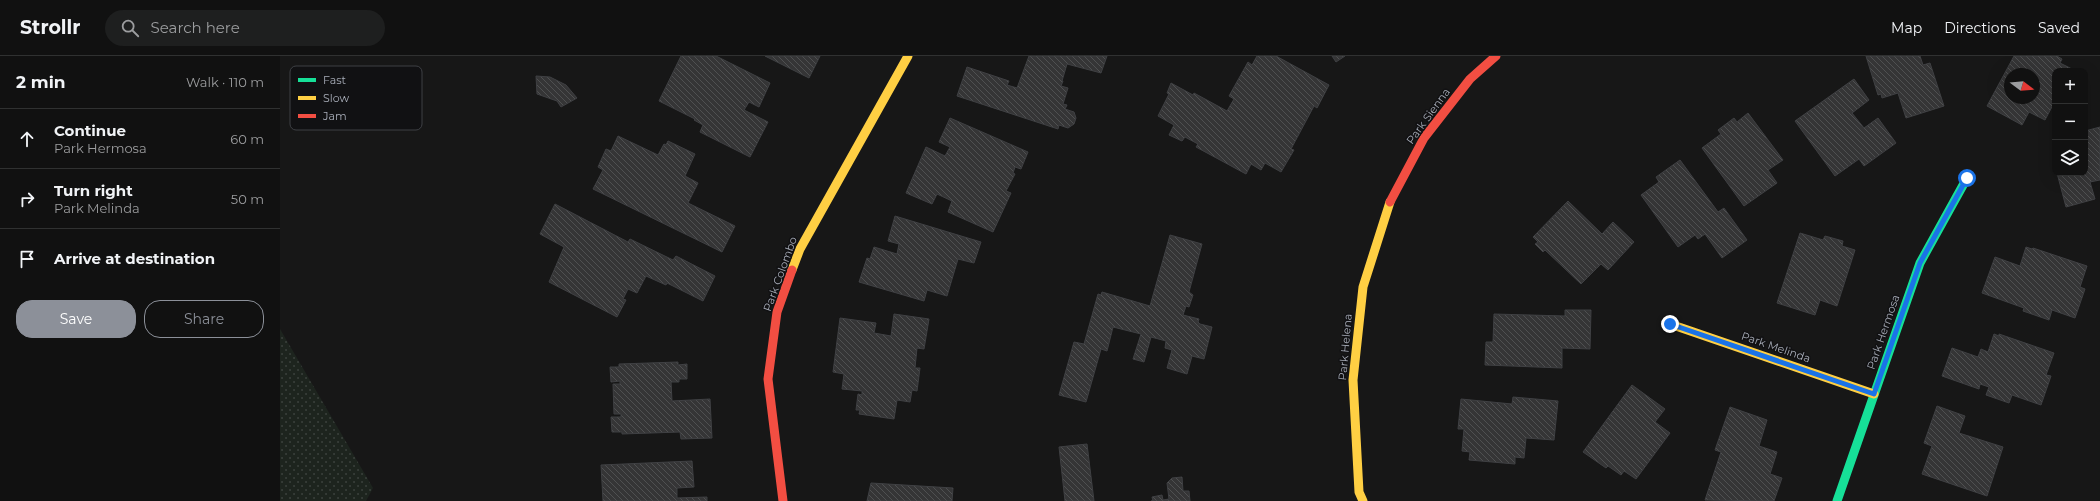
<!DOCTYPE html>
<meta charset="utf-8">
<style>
:root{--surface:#111;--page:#1e1f1f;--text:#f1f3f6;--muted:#9c9d9f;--line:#303131;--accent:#8c9099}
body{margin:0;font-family:Montserrat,sans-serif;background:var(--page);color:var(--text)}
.controls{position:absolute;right:12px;top:12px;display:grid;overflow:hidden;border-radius:8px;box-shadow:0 4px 16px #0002}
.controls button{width:36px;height:36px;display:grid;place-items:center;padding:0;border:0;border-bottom:1px solid var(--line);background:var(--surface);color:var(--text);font:20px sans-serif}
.compass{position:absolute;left:1724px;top:12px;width:36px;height:36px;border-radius:50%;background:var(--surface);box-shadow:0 4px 16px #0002;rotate:106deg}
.stop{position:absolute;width:12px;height:12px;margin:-9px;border:3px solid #1a73e8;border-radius:50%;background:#fff}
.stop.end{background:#1a73e8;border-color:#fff;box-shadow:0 1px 4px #0008}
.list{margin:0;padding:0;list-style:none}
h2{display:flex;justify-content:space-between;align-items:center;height:52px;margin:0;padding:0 16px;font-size:17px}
h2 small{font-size:13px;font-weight:400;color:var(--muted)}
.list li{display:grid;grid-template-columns:26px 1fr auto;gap:12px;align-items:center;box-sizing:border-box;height:60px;padding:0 16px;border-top:1px solid var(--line)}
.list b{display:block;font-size:15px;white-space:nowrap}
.list p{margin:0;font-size:13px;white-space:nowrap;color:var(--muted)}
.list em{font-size:13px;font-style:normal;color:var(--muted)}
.actions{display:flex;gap:8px;padding:12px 16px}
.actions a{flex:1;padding:9px 0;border:1px solid var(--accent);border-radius:16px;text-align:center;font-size:14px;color:var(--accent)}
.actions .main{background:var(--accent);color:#fff}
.icon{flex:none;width:22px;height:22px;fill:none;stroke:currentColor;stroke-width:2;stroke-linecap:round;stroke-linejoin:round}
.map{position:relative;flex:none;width:1820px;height:445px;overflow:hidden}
header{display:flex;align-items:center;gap:24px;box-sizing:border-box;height:56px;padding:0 20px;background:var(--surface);border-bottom:1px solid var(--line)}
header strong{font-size:19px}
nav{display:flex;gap:22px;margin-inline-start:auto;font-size:14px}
.search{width:280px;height:36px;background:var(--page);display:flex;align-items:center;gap:10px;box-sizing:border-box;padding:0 14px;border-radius:22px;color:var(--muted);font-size:15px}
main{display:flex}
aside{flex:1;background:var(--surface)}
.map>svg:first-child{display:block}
</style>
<header>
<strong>Strollr</strong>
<div class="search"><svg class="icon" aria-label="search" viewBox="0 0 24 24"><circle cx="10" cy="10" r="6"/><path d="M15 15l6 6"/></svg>Search here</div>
<nav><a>Map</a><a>Directions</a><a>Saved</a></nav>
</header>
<main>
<aside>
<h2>2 min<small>Walk · 110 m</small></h2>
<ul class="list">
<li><svg class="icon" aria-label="ahead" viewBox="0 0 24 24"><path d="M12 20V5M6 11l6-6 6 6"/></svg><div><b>Continue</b><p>Park Hermosa</p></div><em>60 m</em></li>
<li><svg class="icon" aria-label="right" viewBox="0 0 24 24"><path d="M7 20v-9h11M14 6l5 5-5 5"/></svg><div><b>Turn right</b><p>Park Melinda</p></div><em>50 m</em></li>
<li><svg class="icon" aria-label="arrive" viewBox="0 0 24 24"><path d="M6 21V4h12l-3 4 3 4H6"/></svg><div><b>Arrive at destination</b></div></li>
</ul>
<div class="actions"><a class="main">Save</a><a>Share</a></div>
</aside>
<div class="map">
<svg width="1820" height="445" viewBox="0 0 1820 445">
<defs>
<pattern id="grass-dots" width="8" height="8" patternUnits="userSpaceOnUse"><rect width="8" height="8" fill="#1d241e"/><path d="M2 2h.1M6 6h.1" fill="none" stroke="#3b413d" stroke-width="1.8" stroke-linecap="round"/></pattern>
<pattern id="building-back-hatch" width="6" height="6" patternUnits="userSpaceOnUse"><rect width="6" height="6" fill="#353536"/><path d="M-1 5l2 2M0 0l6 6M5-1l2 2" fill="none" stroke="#4f5051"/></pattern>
</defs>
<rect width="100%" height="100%" fill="#171717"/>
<polygon fill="url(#grass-dots)" points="0,273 93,432 86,445 0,445"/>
<g fill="url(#building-back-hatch)" stroke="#3f4043" fill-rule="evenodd">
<polygon points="401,0 436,0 490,27 479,51 469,46 464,54 488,66 470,101 420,76 423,69 414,64 415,63 379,45"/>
<polygon points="485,0 540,0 529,22"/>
<polygon points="749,0 827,0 821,17 787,8 782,25 783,25 781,30 788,32 783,48 787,49 785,53 794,56 796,62 794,68 788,72 779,69 778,73 677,40 687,11 729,25 727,29 737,32"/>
<polygon points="977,0 996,0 1049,29 1037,52 1034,50 1011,93 1014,94 1001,116 985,107 981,114 971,108 966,118 916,91 918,88 905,81 902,85 889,79 894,69 878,60 889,38 887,37 891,27 913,39 914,37 947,55 954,43 949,40 968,6 972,9"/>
<polygon points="1052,0 1065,0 1056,6"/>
<polygon points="1586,0 1640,0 1643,9 1650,7 1664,50 1626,62 1618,37 1602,42 1601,38 1598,39"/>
<path d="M 1734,0 L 1777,0 L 1782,3 L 1780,7 L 1792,13 L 1775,15 L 1775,45 L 1765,64 L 1749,56 L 1742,69 L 1707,50 ZM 1730,18 L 1754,18 L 1754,42 L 1730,42 Z"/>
<polygon points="256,20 270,21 286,29 297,42 281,51 277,45 257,38"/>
<polygon points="1574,23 1589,44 1572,57 1584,72 1598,62 1616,87 1584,110 1579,103 1555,120 1515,65"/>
<polygon points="1468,57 1503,104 1488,114 1497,127 1464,150 1422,92 1441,78 1438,74 1454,62 1457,66"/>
<polygon points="670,62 748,96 741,113 735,111 733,117 735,118 726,135 731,137 713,176 668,156 672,145 657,138 652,148 626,137 646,91 665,100 670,91 659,86"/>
<polygon points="1820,71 1820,124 1810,126 1815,143 1786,151 1777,117 1805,117 1805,75"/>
<polygon points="338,80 378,99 384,88 386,89 388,85 415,98 405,120 418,127 408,147 455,170 442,196 313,133 323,114 318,111 326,93 331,95"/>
<polygon points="1400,104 1438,156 1444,152 1467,184 1442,202 1425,178 1418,183 1415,179 1398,191 1361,139 1379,126 1376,121"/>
<polygon points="1288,145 1322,178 1333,166 1354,186 1328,214 1321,208 1301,228 1265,194 1263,196 1255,188 1258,186 1253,181"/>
<polygon points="275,148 348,186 350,183 393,204 396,200 435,220 423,245 387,227 386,229 366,220 357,237 348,233 343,243 346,244 337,261 269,226 284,191 260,178"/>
<polygon points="615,160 701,186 694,207 678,203 667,240 647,234 644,245 579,226 587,202 590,203 594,191 617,198 619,188 608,185"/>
<polygon points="1520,177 1543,184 1545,180 1563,185 1562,190 1575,194 1557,250 1540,244 1535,259 1497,247"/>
<polygon points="890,179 922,188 909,236 913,239 909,251 906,250 903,259 919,263 918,266 920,268 932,271 924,303 912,300 907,318 887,312 892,294 885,292 886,285 871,281 864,306 853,303 861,278 833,271 827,295 821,293 806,346 779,339 794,286 804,288 818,238 821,239 822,236 870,250"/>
<polygon points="1746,191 1752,193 1753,192 1807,210 1800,231 1805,233 1795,262 1772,254 1769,264 1743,255 1744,252 1702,237 1715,201 1740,210"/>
<polygon points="1285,254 1311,254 1310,293 1282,292 1282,312 1205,309 1206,286 1213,286 1214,258 1285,260"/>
<polygon points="614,258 649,263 644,293 637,292 635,312 640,312 637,335 632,334 630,346 617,344 614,363 579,358 580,354 576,354 578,338 582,339 582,335 562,333 564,318 553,316 560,262 596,267 594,277 611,280"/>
<polygon points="1714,278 1719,280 1719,278 1774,297 1766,319 1771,320 1761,349 1732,339 1729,347 1706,339 1709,331 1700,328 1699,333 1662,320 1672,292 1698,301 1701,293 1708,296"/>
<polygon points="398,306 398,309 407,308 407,323 399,323 399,326 391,326 392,345 430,343 432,382 401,383 400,376 342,378 342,376 332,376 331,361 341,361 341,358 334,358 333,328 340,328 340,325 331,326 330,311 339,311 339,308"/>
<polygon points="1352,329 1385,353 1375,366 1390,377 1356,423 1344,415 1341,419 1328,410 1326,412 1303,396"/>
<polygon points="1233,341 1278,345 1274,384 1246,382 1244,402 1235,401 1235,408 1189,404 1190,396 1182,395 1184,373 1178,373 1181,343 1232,348"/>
<polygon points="1657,350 1685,360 1679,377 1723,391 1707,440 1642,418 1652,390 1644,387"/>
<polygon points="1450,351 1487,364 1479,390 1497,396 1490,418 1502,422 1494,445 1425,444 1441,396 1435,394"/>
<polygon points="807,388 814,445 785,445 779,391"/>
<polygon points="412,405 414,431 397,432 397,442 427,441 427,445 323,445 321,409"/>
<polygon points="902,421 903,435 909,435 910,445 871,445 873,445 872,441 882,439 883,444 889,443 887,427 892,422"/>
<polygon points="591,427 673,432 672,445 587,445"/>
</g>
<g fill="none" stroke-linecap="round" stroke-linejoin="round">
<polyline stroke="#16e098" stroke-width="9" points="1557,445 1640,207 1687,122"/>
<g stroke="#ffcf43" stroke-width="9">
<polyline points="512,214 520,193 628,0"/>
<polyline points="1390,268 1594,338"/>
<polyline points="1083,445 1079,436 1073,324 1083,231 1110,146"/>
</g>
<g stroke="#f24e42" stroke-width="9">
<polyline points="1110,146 1144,82 1190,23 1216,0"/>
<polyline points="503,445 488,323 497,256 512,214"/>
</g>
</g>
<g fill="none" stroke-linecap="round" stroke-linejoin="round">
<polyline stroke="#1a73e8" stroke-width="5" points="1390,268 1594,338 1640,207 1687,122"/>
</g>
<g text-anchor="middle" stroke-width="3" stroke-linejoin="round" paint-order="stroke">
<g font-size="11" fill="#a8adb8" stroke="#111113">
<text transform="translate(1148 60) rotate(-54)" y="4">Park Sienna</text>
<text transform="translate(500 218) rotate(-70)" y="4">Park Colombo</text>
<text transform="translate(1603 276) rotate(-71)" y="4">Park Hermosa</text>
<text transform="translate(1065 291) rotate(-85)" y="4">Park Helena</text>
<text transform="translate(1496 291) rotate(19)" y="4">Park Melinda</text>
</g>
</g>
<rect x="10" y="10" width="132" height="64" rx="6" fill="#111113" stroke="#3e4045" stroke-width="1"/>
<rect x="18" y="22" width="18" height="4" fill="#16e098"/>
<rect x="18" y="40" width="18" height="4" fill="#ffcf43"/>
<rect x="18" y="58" width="18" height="4" fill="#f24e42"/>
<g font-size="11" fill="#a8adb8">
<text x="43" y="28">Fast</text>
<text x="43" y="46">Slow</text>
<text x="43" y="64">Jam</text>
</g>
</svg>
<div class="controls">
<button>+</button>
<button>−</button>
<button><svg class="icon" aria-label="layers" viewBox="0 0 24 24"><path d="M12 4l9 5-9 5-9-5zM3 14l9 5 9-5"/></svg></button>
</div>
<svg class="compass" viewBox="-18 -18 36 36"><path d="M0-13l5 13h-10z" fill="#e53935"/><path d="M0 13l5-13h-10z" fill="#9c9d9f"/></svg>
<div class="stop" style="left:1687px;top:122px"></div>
<div class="stop end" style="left:1390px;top:268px"></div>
</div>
</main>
